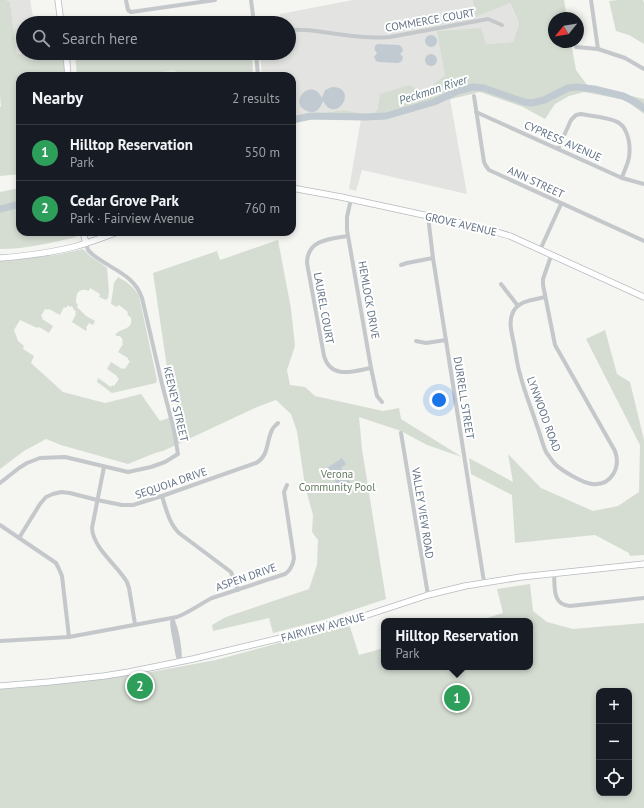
<!DOCTYPE html>
<meta charset="utf-8">
<style>
:root{--surface:#171b24;--page:#20242c;--text:#f1f3f6;--muted:#9ea1a6;--line:#363941;--accent:#ea580c}
body{margin:0;font-family:"PT Sans",sans-serif;background:var(--page);color:var(--text)}
.controls{position:absolute;right:12px;bottom:12px;display:grid;overflow:hidden;border-radius:8px;box-shadow:0 2px 6px #0003}
.controls button{width:36px;height:36px;display:grid;place-items:center;padding:0;border:0;border-bottom:1px solid var(--line);background:var(--surface);color:var(--text);font:20px sans-serif}
.compass{position:absolute;left:548px;top:12px;width:36px;height:36px;border-radius:50%;background:var(--surface);box-shadow:0 2px 6px #0003;rotate:240deg}
.you{position:absolute;left:439px;top:400px;width:14px;height:14px;margin:-10px;border:3px solid #fff;border-radius:50%;background:#1a73e8;box-shadow:0 0 0 6px #1a73e833}
.badge{display:grid;place-items:center;width:26px;height:26px;border-radius:50%;background:var(--accent);color:#fff;font-size:13px;font-weight:700}
.pin{position:absolute;translate:-50% -50%;border:2px solid #fff;box-shadow:0 1px 4px #0006}
.popup{position:absolute;left:381px;top:618px;width:152px;height:52px;box-sizing:border-box;display:grid;place-content:center;border-radius:8px;background:var(--surface);filter:drop-shadow(0 1px 3px #0005);font-size:13px;white-space:nowrap;color:var(--muted)}
.popup b{font-size:15px;color:var(--text)}
.popup::after{content:'';position:absolute;left:50%;top:100%;margin-left:-8px;border:8px solid transparent;border-top-color:var(--surface)}
.list{margin:0;padding:0;list-style:none}
h2{display:flex;justify-content:space-between;align-items:center;height:52px;margin:0;padding:0 16px;font-size:17px}
h2 small{font-size:13px;font-weight:400;color:var(--muted)}
.list li{display:grid;grid-template-columns:26px 1fr auto;gap:12px;align-items:center;box-sizing:border-box;height:56px;padding:0 16px;border-top:1px solid var(--line)}
.list b{display:block;font-size:15px;white-space:nowrap}
.list p{margin:0;font-size:13px;white-space:nowrap;color:var(--muted)}
.list em{font-size:13px;font-style:normal;color:var(--muted)}
.icon{flex:none;width:22px;height:22px;fill:none;stroke:currentColor;stroke-width:2;stroke-linecap:round;stroke-linejoin:round}
.map{position:relative;flex:none;width:644px;height:808px;overflow:hidden}
.search{position:absolute;background:var(--surface);box-shadow:0 2px 6px #0003;left:16px;top:16px;width:280px;height:44px;display:flex;align-items:center;gap:10px;box-sizing:border-box;padding:0 14px;border-radius:22px;color:var(--muted);font-size:15px}
.panel{position:absolute;background:var(--surface);box-shadow:0 2px 6px #0003;left:16px;top:72px;width:280px;height:164px;border-radius:12px}
.map>svg:first-child{display:block}
</style>
<div class="map">
<svg width="644" height="808" viewBox="0 0 644 808">
<rect width="100%" height="100%" fill="#f5f5f1"/>
<g fill="#e3e4e2">
<polygon points="6,0 30,0 34,23 23,23 23,53 31,53 17,54 10,2"/>
<polygon points="353,0 476,0 479,16 509,2 519,23 513,42 486,44 445,75 423,93 378,109 371,115 344,110 292,117 292,76 262,76 260,53 289,53 289,23 281,23 280,14"/>
<polygon points="174,70 181,76 152,76 151,74"/>
<polygon points="444,99 450,99 467,194 362,170 356,191 349,189 361,119"/>
</g>
<g fill="#d5ddd2" fill-rule="evenodd">
<polygon points="0,0 6,0 10,2 17,54 33,54 32,55 38,58 41,59 63,56 65,76 20,76 20,174 0,176 0,107 1,107 0,96"/>
<polygon points="473,0 564,0 567,18 554,18 554,42 571,42 576,70 587,85 644,99 644,114 625,100 584,92 569,96 555,104 545,119 523,107 480,92 447,100 441,100 383,119 359,120 310,119 292,123 292,117 344,110 371,115 378,109 380,94 409,85 423,93 445,75 437,31 481,28 486,44 513,42 519,23 510,3 476,17"/>
<polygon points="618,0 643,0 644,3 644,44 629,35 616,31 609,1"/>
<polygon points="75,53 252,53 253,76 181,76 174,70 151,74 152,76 77,76"/>
<path d="M 20,188 L 20,232 L 75,232 L 76,237 C 50,243 27,249 0,249 L 0,192 Z"/>
<path d="M 278,240 L 291,309 L 295,346 L 287,370 L 290,385 L 305,387 L 315,396 L 383,411 L 399,408 L 401,419 L 462,457 L 427,445 L 401,431 L 359,417 L 362,449 L 386,599 L 323,620 L 273,633 L 269,618 L 213,631 L 212,625 L 226,617 L 309,589 L 317,565 L 318,540 L 312,532 L 313,515 L 305,486 L 297,431 L 291,414 L 276,400 L 257,407 L 163,451 L 155,453 L 128,464 L 61,445 L 46,439 L 24,451 L 0,469 L 0,261 L 56,255 L 83,249 L 90,256 L 102,264 L 107,268 L 109,291 L 108,298 L 106,300 L 99,297 L 100,294 L 90,288 L 89,291 C 79,287 76,293 76,302 L 78,305 L 77,307 L 86,316 L 95,321 L 93,325 L 89,323 L 86,328 L 87,329 L 86,331 L 72,322 L 76,314 L 75,313 L 76,311 L 74,310 L 72,306 L 70,307 L 68,305 L 66,308 L 64,307 L 60,315 L 49,309 L 48,310 L 45,309 L 41,316 L 43,318 L 42,319 L 53,326 L 49,333 L 39,327 L 37,328 L 20,320 L 14,330 L 18,341 L 24,346 L 23,349 L 34,356 L 31,363 L 63,392 L 105,403 L 141,394 L 160,421 L 180,414 L 168,374 L 153,273 L 217,251 L 220,260 Z"/>
<path d="M 118,277 C 127,282 134,287 139,296 L 157,380 L 156,383 L 112,393 L 97,382 L 98,378 L 111,387 L 112,385 L 114,386 L 119,379 L 117,377 L 117,376 L 107,369 L 111,362 L 122,369 L 123,368 L 125,369 L 130,361 L 128,360 L 128,358 L 118,352 L 123,344 L 122,343 L 123,340 L 120,336 L 117,336 L 115,335 C 121,327 133,331 131,318 L 127,314 L 128,312 L 119,305 L 117,307 L 111,304 L 114,283 Z"/>
<polygon points="605,330 617,374 630,382 644,440 644,555 630,556 629,553 595,535 515,543 512,495 471,474 469,458 513,482 508,454 541,488 593,511 618,506 639,492 640,445 586,339"/>
<path d="M 530,584 L 533,611 L 547,622 L 573,629 L 644,623 L 644,808 L 0,808 L 0,689 L 18,688 L 76,682 L 151,672 L 216,660 L 349,624 L 359,655 L 384,648 L 384,667 L 530,667 L 530,621 L 477,621 L 503,613 L 497,589 ZM 599,691 L 629,691 L 629,793 L 599,793 Z"/>
</g>
<g fill="#c0cad0">
<circle cx="431" cy="41" r="6"/>
<path d="M 378,44 L 399,45 L 401,46 L 403,50 L 402,52 L 400,54 L 403,57 L 402,61 L 398,63 L 379,62 L 376,61 L 374,57 L 377,53 C 374,50 373,46 378,44 Z"/>
<circle cx="431" cy="60" r="6"/>
<path d="M 332,87 C 360,87 336,126 323,101 C 321,106 319,111 313,112 C 309,112 306,111 303,109 C 291,98 312,78 322,98 L 325,90 Z"/>
<polygon points="342,458 346,464 341,468 352,485 341,491 327,468"/>
</g>
<g fill="none" stroke-linecap="round" stroke-linejoin="round">
<g stroke="#c0cad0" stroke-width="7">
<polyline points="292,120 311,116 365,117 386,116 434,102 458,91 473,87 484,88 524,102 532,103 544,100 568,88 577,87 594,89 623,96 635,102 644,108"/>
<polyline points="0,209 20,204"/>
</g>
<g stroke="#b6bbc0" stroke-width="7">
<g id="secondary">
<polyline points="58,0 61,23"/>
<polyline points="66,53 68,76"/>
<polyline points="292,188 341,197 479,227 510,236 644,297"/>
<polyline points="83,232 86,243"/>
<path d="M 0,258 C 26,256 52,253 77,246 C 91,242 104,237 118,232"/>
<polyline points="0,686 49,682 104,676 129,672 193,659 289,636 347,619 361,617 428,595 465,586 521,577 644,564"/>
</g>
</g>
<g stroke="#c4c8cb" stroke-width="4">
<polyline points="126,0 128,10 131,12 215,0"/>
<polyline points="251,0 254,23"/>
<polyline points="591,0 598,49"/>
<path d="M 289,30 C 300,29 311,30 323,32 C 345,35 368,39 390,37 L 488,19 L 502,25"/>
<polyline points="576,47 598,49 625,58 644,69"/>
<polyline points="256,53 258,76"/>
<polyline points="474,96 484,162 486,166 489,170 644,241"/>
<polyline points="476,112 622,178 644,184"/>
<path d="M 558,149 L 571,120 L 576,115 L 581,114 C 591,116 606,117 615,121 C 628,125 631,145 629,157 C 628,164 624,171 622,178"/>
<polyline points="351,199 347,217 347,230 371,368 377,396 382,402"/>
<polyline points="428,216 433,258 484,582"/>
<path d="M 348,236 C 331,239 307,239 307,263 L 324,356 C 331,380 354,371 371,368"/>
<polyline points="540,250 561,204"/>
<polyline points="401,265 407,263 433,258"/>
<polyline points="501,284 518,306"/>
<path d="M 545,297 C 534,300 519,300 513,312 C 508,322 512,334 514,344 C 516,354 517,365 520,374 C 524,391 531,407 536,423 C 540,433 542,443 546,452 C 549,456 552,461 555,464 C 562,471 583,483 592,484 C 611,486 621,468 615,451 L 555,345 L 543,285 L 543,279 L 551,256"/>
<polyline points="416,341 426,343 446,340"/>
<polyline points="401,433 428,595"/>
<path d="M 104,467 L 92,528 C 93,548 117,565 127,582 L 129,588 L 135,624"/>
<path d="M 0,483 L 19,468 L 27,463 L 40,458 L 65,457 L 128,472 L 151,467 L 165,462 L 178,454 L 174,430 L 162,384 L 142,298 C 134,274 110,269 92,254 L 88,250 L 86,243"/>
<path d="M 162,496 C 166,509 169,523 179,533 L 231,572 L 238,590"/>
<polyline points="0,525 56,563 59,569 62,576 69,637"/>
<path d="M 19,538 L 40,504 L 46,497 L 53,494 L 61,492 L 70,493 L 97,500 L 122,505 L 133,505 L 162,496 L 256,463 C 269,456 266,442 272,430 C 273,427 276,425 278,423"/>
<path d="M 554,573 C 555,587 552,605 570,606 L 644,598"/>
<path d="M 172,618 C 178,633 180,645 180,662"/>
<polyline points="172,622 173,631 178,657"/>
<path d="M 0,641 L 69,637 L 177,617 C 190,612 200,604 212,598 L 285,574 C 291,570 293,565 294,558 L 284,492 L 287,485"/>
</g>
<use href="#secondary" stroke="#fff" stroke-width="5.5"/>
</g>
<g text-anchor="middle" stroke-width="4" stroke-linejoin="round" paint-order="stroke">
<g font-size="11" fill="#627285" stroke="#fff">
<text transform="translate(430 20) rotate(-10)" y="4">COMMERCE COURT</text>
<text transform="translate(563 141) rotate(24)" y="4">CYPRESS AVENUE</text>
<text transform="translate(536 182) rotate(25)" y="4">ANN STREET</text>
<text transform="translate(461 224) rotate(13)" y="4">GROVE AVENUE</text>
<text transform="translate(369 300) rotate(80)" y="4">HEMLOCK DRIVE</text>
<text transform="translate(324 308) rotate(80)" y="4">LAUREL COURT</text>
<text transform="translate(464 398) rotate(81)" y="4">DURRELL STREET</text>
<text transform="translate(176 404) rotate(77)" y="4">KEENEY STREET</text>
<text transform="translate(544 414) rotate(70)" y="4">LYNWOOD ROAD</text>
<text transform="translate(171 483) rotate(-19)" y="4">SEQUOIA DRIVE</text>
<text transform="translate(423 513) rotate(81)" y="4">VALLEY VIEW ROAD</text>
<text transform="translate(246 577) rotate(-19)" y="4">ASPEN DRIVE</text>
<text transform="translate(323 627) rotate(-15)" y="4">FAIRVIEW AVENUE</text>
</g>
<g font-size="11" fill="#647b61" stroke="#fff">
<text x="337" y="478">Verona<tspan x="337" dy="13">Community Pool</tspan></text>
</g>
<g font-size="12" font-style="italic" fill="#5d7582" stroke="#fff">
<text transform="translate(433 90) rotate(-18)" y="4">Peckman River</text>
</g>
</g>
</svg>
<div class="controls">
<button>+</button>
<button>−</button>
<button><svg class="icon" aria-label="locate" viewBox="0 0 24 24"><circle cx="12" cy="12" r="6"/><path d="M12 2v4M12 18v4M2 12h4M18 12h4"/></svg></button>
</div>
<svg class="compass" viewBox="-18 -18 36 36"><path d="M0-13l5 13h-10z" fill="#e53935"/><path d="M0 13l5-13h-10z" fill="#9ea1a6"/></svg>
<div class="you"></div>
<div class="pin badge" style="left:457px;top:698px;background:#2e9e5b">1</div>
<div class="popup"><b>Hilltop Reservation</b>Park</div>
<div class="pin badge" style="left:140px;top:686px;background:#2e9e5b">2</div>
<div class="search"><svg class="icon" aria-label="search" viewBox="0 0 24 24"><circle cx="10" cy="10" r="6"/><path d="M15 15l6 6"/></svg>Search here</div>
<section class="panel">
<h2>Nearby<small>2 results</small></h2>
<ul class="list">
<li><span class="badge" style="background:#2e9e5b">1</span><div><b>Hilltop Reservation</b><p>Park</p></div><em>550 m</em></li>
<li><span class="badge" style="background:#2e9e5b">2</span><div><b>Cedar Grove Park</b><p>Park · Fairview Avenue</p></div><em>760 m</em></li>
</ul>
</section>
</div>
